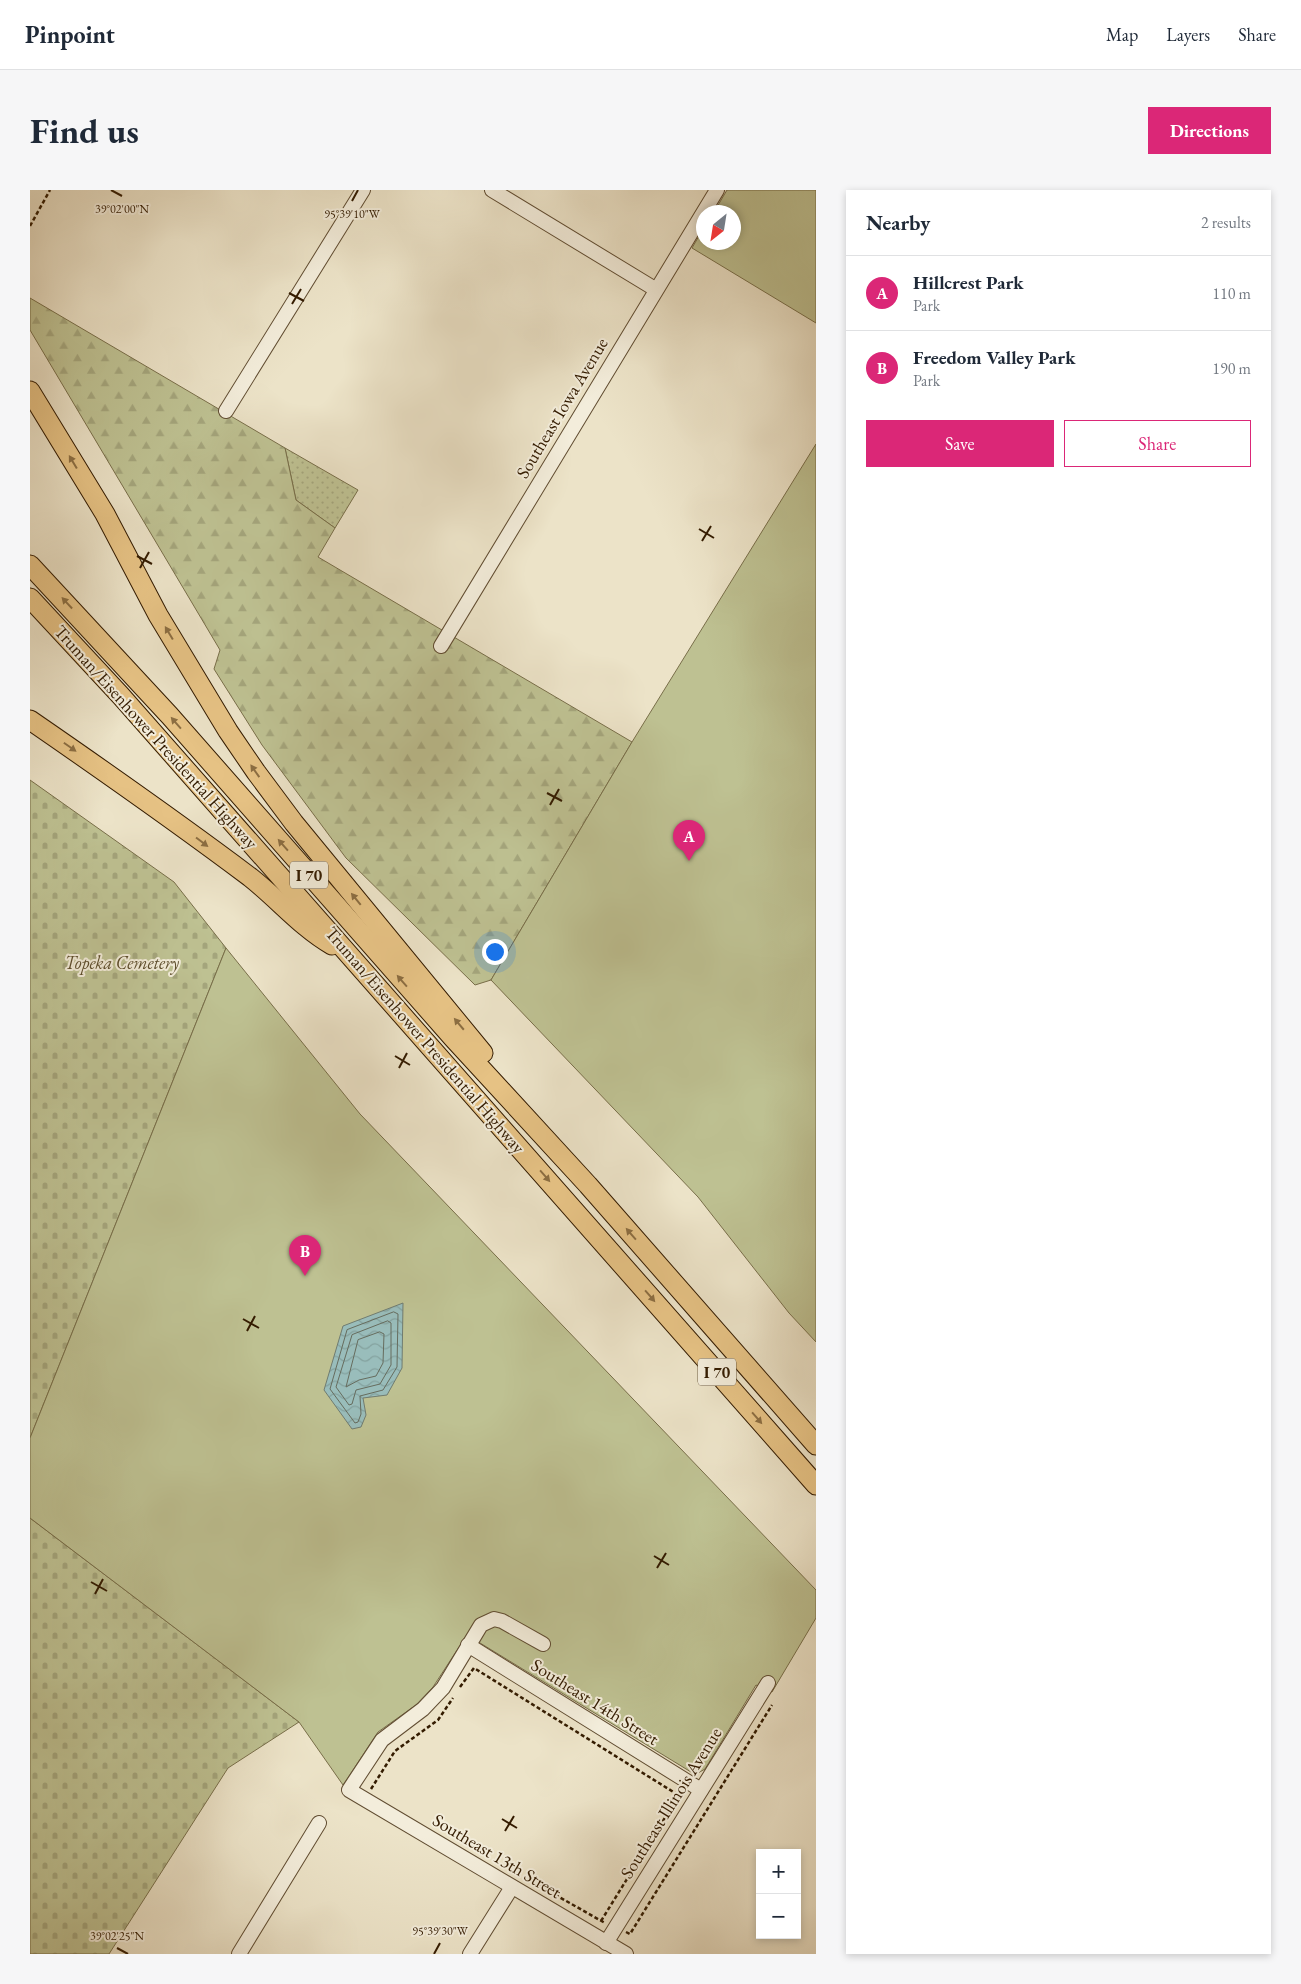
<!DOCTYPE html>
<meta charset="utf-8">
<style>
:root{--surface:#fff;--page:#f6f6f7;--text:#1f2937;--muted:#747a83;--line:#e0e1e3;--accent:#db2777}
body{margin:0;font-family:"EB Garamond",serif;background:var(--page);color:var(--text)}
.controls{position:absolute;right:15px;bottom:15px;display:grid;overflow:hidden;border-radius:0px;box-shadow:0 2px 8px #0003}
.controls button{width:45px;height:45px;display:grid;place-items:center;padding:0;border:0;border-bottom:1px solid var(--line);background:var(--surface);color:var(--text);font:25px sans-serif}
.compass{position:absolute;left:666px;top:15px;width:45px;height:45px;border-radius:50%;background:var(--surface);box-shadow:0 2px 8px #0003;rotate:210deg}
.you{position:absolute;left:464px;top:761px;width:18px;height:18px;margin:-12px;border:4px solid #fff;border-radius:50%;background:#1a73e8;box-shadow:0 0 0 8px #1a73e833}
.badge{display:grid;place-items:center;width:32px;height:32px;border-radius:50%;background:var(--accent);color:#fff;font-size:16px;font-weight:700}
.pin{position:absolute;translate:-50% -41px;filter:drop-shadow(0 1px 2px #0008)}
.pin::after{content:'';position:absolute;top:26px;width:18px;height:15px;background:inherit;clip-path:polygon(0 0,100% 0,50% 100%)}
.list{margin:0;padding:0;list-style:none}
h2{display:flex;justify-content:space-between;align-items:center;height:65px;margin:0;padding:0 20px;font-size:21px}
h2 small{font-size:16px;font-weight:400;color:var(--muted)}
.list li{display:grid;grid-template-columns:32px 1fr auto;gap:15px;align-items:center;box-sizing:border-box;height:75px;padding:0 20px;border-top:1px solid var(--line)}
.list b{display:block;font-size:19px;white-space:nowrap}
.list p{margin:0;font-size:16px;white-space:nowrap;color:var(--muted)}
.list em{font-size:16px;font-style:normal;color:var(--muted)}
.actions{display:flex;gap:10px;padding:15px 20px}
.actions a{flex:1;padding:11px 0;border:1px solid var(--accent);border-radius:0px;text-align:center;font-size:18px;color:var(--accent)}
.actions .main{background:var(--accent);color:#fff}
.map{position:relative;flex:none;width:786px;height:1764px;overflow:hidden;border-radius:0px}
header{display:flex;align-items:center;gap:30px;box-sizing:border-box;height:70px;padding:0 25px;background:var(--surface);border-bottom:1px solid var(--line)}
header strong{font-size:24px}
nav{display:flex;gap:28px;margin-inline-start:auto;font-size:18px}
.intro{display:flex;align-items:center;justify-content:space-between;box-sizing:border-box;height:120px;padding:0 30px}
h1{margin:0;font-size:35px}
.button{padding:12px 22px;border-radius:0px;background:var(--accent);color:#fff;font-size:18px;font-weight:700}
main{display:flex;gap:30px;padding:0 30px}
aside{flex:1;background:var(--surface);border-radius:0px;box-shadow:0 2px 8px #0003}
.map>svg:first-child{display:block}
</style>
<header>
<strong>Pinpoint</strong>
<nav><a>Map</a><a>Layers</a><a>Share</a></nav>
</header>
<div class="intro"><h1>Find us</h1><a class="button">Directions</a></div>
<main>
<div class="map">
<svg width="786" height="1764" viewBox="0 0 786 1764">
<defs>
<pattern id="grass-dots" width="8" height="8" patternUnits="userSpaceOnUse" patternTransform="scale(1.25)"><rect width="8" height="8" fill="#bec192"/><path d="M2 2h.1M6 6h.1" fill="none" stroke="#a4a57c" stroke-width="1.8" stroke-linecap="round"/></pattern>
<pattern id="forest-firs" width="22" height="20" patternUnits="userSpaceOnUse" patternTransform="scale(1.25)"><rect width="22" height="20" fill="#bec192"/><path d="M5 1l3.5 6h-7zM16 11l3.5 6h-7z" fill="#a4a57c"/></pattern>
<pattern id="cemetery-stones" width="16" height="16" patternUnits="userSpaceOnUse" patternTransform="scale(1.25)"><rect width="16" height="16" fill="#bec192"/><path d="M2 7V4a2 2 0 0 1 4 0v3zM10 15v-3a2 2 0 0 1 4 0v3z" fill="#a4a57c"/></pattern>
<pattern id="water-waves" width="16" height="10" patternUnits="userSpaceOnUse" patternTransform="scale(1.25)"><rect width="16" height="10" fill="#99bdbb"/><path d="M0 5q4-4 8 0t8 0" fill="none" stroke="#84a29f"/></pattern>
</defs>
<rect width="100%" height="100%" fill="#ece3c8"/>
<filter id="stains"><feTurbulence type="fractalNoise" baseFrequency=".004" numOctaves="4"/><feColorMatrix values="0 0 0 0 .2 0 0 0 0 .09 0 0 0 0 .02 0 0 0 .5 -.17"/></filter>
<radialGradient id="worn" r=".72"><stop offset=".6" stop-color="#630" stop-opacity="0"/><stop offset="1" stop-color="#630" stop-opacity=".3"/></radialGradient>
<polygon fill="url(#grass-dots)" stroke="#786e49" points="255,258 328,300 305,338 266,310"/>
<polygon fill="url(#forest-firs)" stroke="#786e49" points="0,108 255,258 266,310 305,338 288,367 602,552 461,790 445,795 316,668 232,555 184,479 190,460 0,140"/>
<g fill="url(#cemetery-stones)" stroke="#786e49">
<polygon points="0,590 144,692 196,758 0,1248"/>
<polygon points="0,1328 269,1532 198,1578 79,1764 0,1764"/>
</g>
<g fill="#bec192" stroke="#786e49">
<polygon points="697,0 786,0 786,133 662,58 673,39 674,52 704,52 704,22 684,22"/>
<polygon points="786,254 786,1152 759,1123 668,1007 461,790 602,552"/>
<polygon points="196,758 330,924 786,1400 786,1428 742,1502 726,1495 675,1579 668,1583 661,1582 437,1445 403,1497 386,1515 348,1542 313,1595 269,1532 0,1328 0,1248"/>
</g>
<polygon fill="url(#water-waves)" stroke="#707c70" points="373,1113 372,1178 357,1205 333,1208 336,1225 331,1237 322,1239 294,1200 313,1136"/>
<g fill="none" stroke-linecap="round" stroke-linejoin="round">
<g stroke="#666c5e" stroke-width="1">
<polygon points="364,1122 368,1124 367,1177 353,1200 330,1206 331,1224 328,1232 325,1233 300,1199 317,1140"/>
<polygon points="358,1131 361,1133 361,1175 350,1194 326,1200 322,1214 319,1215 306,1197 322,1145"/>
<polygon points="350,1142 354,1144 353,1173 346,1186 329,1190 316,1197 328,1150"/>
</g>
<g stroke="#614d32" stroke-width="16">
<g id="minor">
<polyline points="462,0 625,99"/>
<polyline points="196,221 333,0"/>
<polyline points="411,456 687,0"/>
<polyline points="513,1454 472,1431 464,1429 451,1435 413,1498 393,1519 352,1550 319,1600 596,1764"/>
<polyline points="438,1455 671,1600"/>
<polyline points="576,1753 738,1493"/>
<polyline points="209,1764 289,1633"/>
<polyline points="440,1764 482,1697"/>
</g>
</g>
<g stroke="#331b00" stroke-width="21">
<g id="highway">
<polyline points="0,201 75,324 128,425 198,541 226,582 264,633 453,863"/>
<polyline points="0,375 140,526 423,848 558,995 786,1255"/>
<polyline points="0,408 91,506 786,1295"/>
<path d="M 0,530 C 74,581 148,633 220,687 C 248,709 272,738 302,755"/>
</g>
</g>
<g stroke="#331b00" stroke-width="2.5" stroke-dasharray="4 2.5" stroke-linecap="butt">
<polyline points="0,36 20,0"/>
<polyline points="430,1497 444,1478 653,1608"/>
<polyline points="341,1599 365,1561 408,1530 423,1508"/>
<polyline points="508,1695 575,1733"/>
<polyline points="571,1731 649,1605"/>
<polyline points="596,1742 600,1744 742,1515"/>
</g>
<use href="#minor" stroke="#f3eddb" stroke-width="14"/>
<use href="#highway" stroke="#e6c284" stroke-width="19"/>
</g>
<defs><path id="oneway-solid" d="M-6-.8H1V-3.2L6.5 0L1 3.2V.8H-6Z" transform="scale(1.25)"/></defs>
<g fill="#8c6e42">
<use href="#oneway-solid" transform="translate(43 272) rotate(-121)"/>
<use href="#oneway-solid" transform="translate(37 413) rotate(-133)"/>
<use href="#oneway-solid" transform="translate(139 443) rotate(-121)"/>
<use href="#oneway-solid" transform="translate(146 533) rotate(-131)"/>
<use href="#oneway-solid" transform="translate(40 557) rotate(35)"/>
<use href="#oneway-solid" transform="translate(225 581) rotate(-125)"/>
<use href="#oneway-solid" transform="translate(172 652) rotate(37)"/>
<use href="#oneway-solid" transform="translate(253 655) rotate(-131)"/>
<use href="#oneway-solid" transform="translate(326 709) rotate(-129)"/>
<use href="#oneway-solid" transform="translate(372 791) rotate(-131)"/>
<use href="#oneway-solid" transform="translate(429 834) rotate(-130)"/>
<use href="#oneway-solid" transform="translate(515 986) rotate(49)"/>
<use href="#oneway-solid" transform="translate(601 1044) rotate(-131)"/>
<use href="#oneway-solid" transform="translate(620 1106) rotate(49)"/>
<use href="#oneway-solid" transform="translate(727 1228) rotate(49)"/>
</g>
<path fill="none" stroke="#331b00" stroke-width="2" d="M 81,0 L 92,6M 322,11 L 328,0M 259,103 L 274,111M 262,114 L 271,99M 669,339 L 684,348M 672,351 L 681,336M 107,366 L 122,374M 110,378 L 119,362M 517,603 L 532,611M 520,615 L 529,599M 365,866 L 380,875M 369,878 L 377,863M 213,1129 L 229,1138M 217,1141 L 225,1126M 624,1366 L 639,1375M 627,1378 L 636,1363M 61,1392 L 77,1401M 65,1404 L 73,1389M 472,1629 L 487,1638M 475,1641 L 484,1626M 87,1758 L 98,1764M 404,1764 L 410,1753"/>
<g text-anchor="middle" stroke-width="4" stroke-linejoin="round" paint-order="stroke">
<g fill="#f3eddb" stroke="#6d5a42" stroke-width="1">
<rect x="260" y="671.5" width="38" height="27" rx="4"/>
<rect x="668" y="1168.5" width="38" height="27" rx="4"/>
</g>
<g font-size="16" font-weight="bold" fill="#331b00">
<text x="279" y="691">I 70</text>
<text x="687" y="1188">I 70</text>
</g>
<g font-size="18" fill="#331b00" stroke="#f3eddb">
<text transform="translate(532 218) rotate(-59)" y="6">Southeast Iowa Avenue</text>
<text transform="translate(126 547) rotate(48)" y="6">Truman/Eisenhower Presidential Highway</text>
<text transform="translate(395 850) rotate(49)" y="6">Truman/Eisenhower Presidential Highway</text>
<text transform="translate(565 1512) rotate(32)" y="6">Southeast 14th Street</text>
<text transform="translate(641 1613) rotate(-58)" y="6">Southeast Illinois Avenue</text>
<text transform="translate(467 1666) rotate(31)" y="6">Southeast 13th Street</text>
</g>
<g font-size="18" font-style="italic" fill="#5d4d2c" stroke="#f3eddb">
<text x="92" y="779">Topeka Cemetery</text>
</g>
</g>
<g font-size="12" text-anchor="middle" fill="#331b00" stroke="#f3eddb" stroke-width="4" stroke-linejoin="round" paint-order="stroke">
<text x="92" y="23">39°02'00"N</text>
<text x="322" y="28">95°39'10"W</text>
<text x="410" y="1745">95°39'30"W</text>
<text x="87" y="1750">39°02'25"N</text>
</g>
<rect width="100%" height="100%" filter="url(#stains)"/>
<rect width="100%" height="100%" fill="url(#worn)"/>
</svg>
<div class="controls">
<button>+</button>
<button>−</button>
</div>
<svg class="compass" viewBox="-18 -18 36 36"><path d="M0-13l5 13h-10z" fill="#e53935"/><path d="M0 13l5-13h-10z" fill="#747a83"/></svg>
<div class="you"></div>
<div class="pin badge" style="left:659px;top:671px">A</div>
<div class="pin badge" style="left:275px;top:1086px">B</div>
</div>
<aside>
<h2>Nearby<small>2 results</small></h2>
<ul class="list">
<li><span class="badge">A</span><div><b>Hillcrest Park</b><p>Park</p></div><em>110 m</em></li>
<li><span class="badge">B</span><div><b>Freedom Valley Park</b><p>Park</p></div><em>190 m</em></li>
</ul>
<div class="actions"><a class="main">Save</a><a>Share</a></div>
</aside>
</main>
